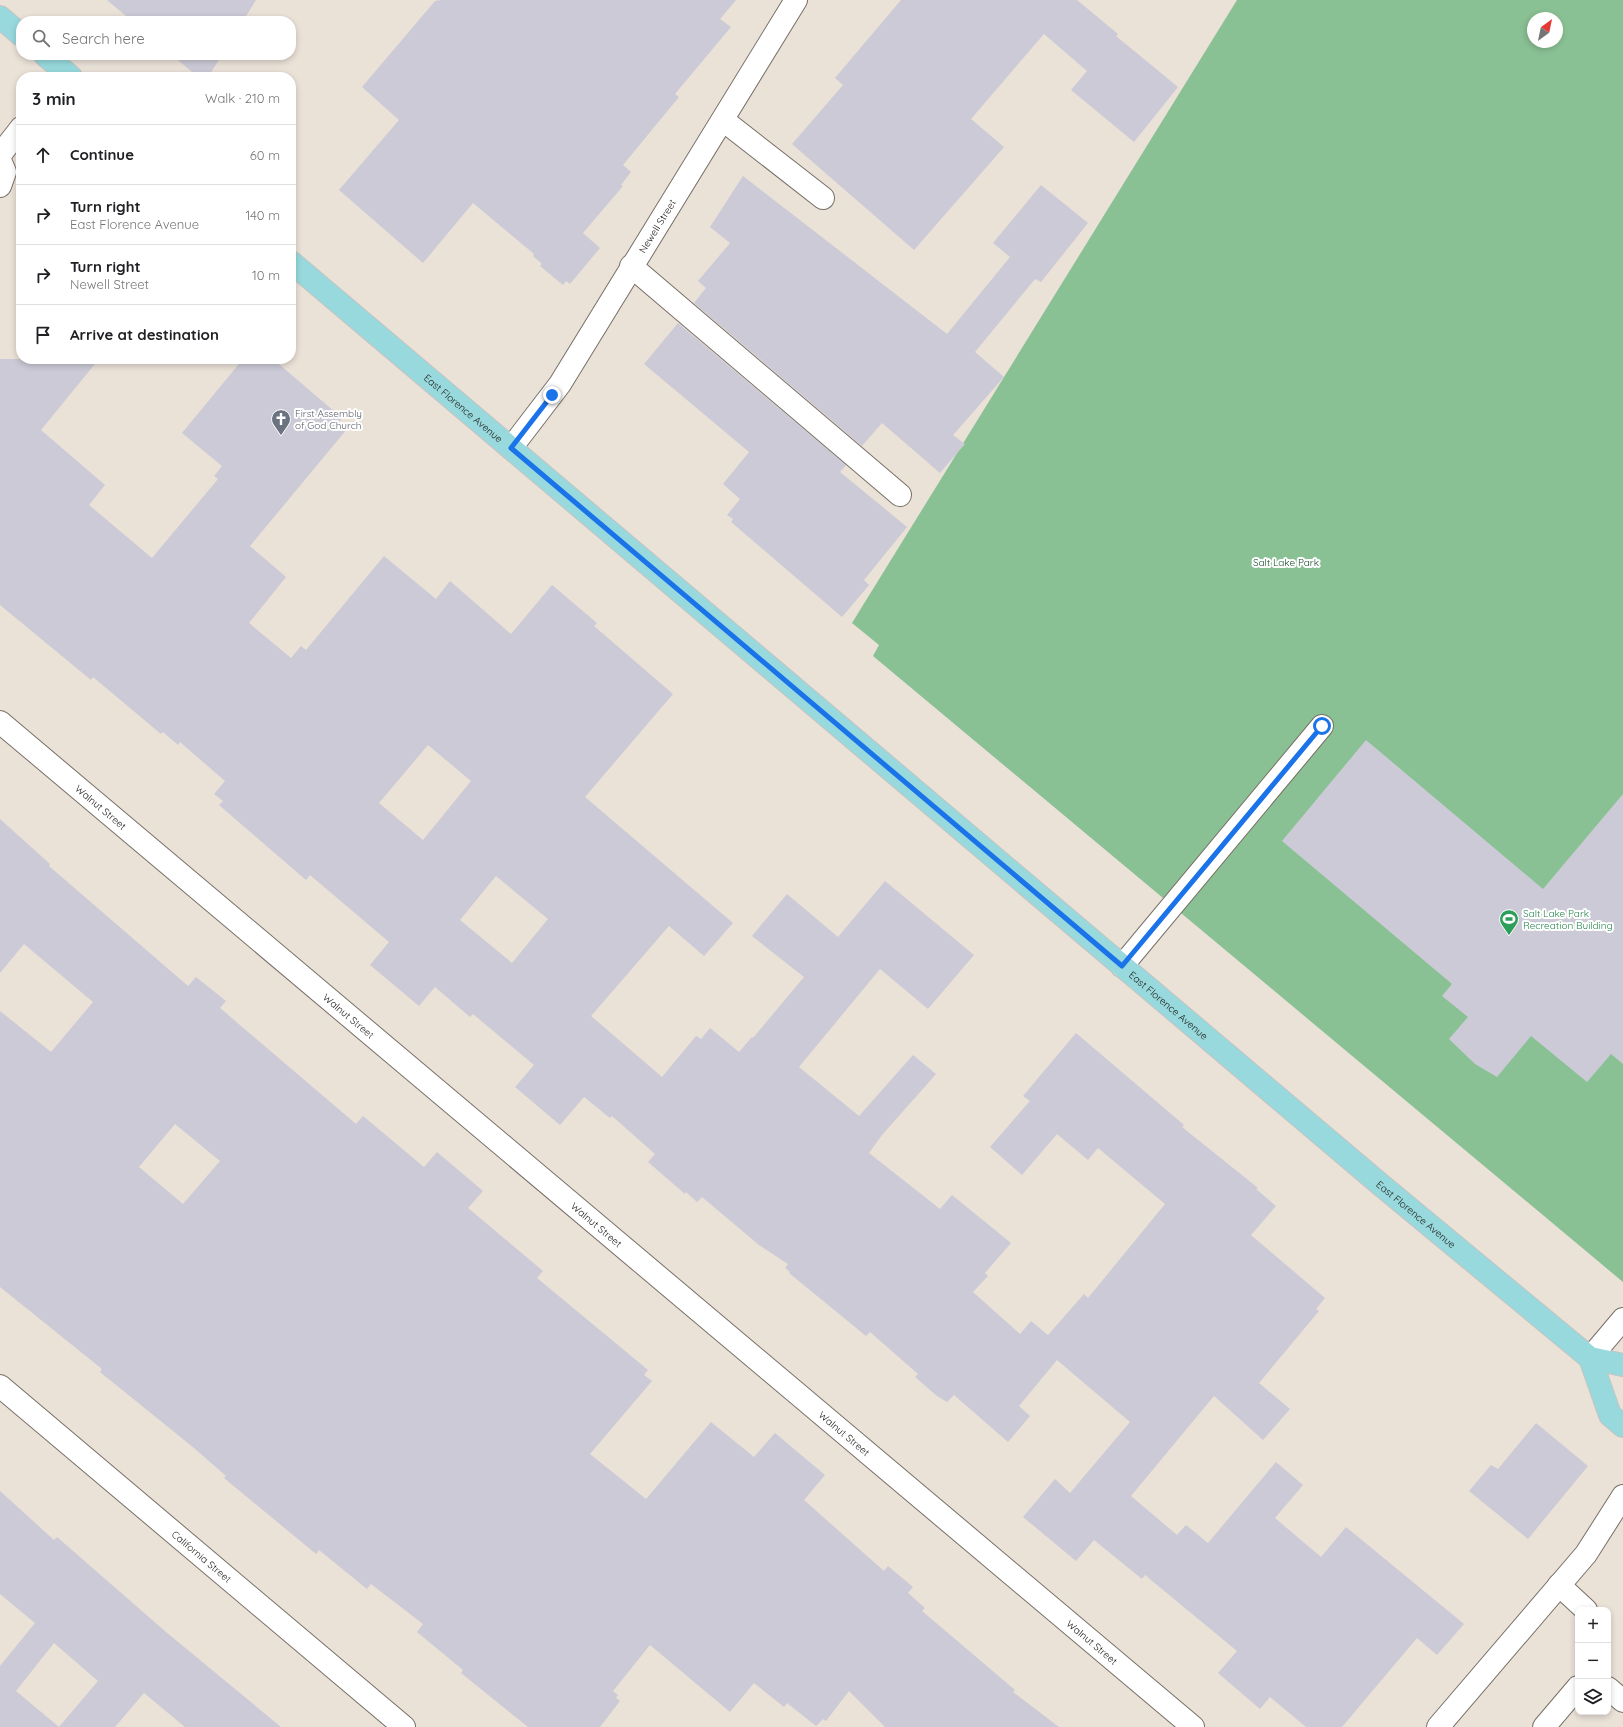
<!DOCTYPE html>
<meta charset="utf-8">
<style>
:root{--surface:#fff;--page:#f6f6f6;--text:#202124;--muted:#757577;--line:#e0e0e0}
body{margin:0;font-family:Quicksand,sans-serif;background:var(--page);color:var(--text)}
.controls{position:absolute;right:12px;bottom:12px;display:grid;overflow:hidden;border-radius:8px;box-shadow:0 2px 6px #0003}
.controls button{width:36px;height:36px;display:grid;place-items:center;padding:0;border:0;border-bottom:1px solid var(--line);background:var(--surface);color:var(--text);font:20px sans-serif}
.compass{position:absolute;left:1527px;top:12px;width:36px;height:36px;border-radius:50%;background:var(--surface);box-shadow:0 2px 6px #0003;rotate:33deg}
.stop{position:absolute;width:12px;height:12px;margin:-9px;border:3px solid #1a73e8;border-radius:50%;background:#fff}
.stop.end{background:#1a73e8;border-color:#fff;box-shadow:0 1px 4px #0008}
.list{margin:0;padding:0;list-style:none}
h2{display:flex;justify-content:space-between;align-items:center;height:52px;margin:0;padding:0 16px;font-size:17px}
h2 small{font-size:13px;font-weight:400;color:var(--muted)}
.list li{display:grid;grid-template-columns:26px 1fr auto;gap:12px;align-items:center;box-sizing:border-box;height:60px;padding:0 16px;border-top:1px solid var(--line)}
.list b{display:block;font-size:15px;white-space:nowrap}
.list p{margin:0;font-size:13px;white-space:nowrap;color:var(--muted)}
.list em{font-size:13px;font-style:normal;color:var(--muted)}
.icon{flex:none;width:22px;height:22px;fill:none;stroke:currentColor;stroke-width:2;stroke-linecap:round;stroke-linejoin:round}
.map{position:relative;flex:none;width:1623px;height:1727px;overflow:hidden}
.search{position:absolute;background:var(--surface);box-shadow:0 2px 6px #0003;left:16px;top:16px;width:280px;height:44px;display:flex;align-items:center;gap:10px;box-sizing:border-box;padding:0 14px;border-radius:16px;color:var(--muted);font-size:15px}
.panel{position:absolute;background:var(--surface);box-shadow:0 2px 6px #0003;left:16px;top:72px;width:280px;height:292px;border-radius:16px}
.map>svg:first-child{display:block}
</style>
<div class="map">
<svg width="1623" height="1727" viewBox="0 0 1623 1727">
<rect width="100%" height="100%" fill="#eae1d7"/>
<path fill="#8ac194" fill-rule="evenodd" d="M 1237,0 L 1623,0 L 1623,1282 L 873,656 L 879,645 L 852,623 ZM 1533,18 L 1557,18 L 1557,42 L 1533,42 Z"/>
<g fill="#cbcad6" fill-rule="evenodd">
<polygon points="107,0 256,0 243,21 132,21"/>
<polygon points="441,0 736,0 720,19 731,27 675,94 679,97 623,165 631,172 621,185 623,186 583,233 600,248 570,284 566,281 563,285 540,266 542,264 533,256 534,254 473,203 423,263 339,190 399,120 362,87 435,1"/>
<polygon points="901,0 1077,0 1118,34 1116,36 1178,87 1134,142 1071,90 1087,71 1044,34 971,119 1004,147 914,250 792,144 843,85 835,78"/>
<polygon points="172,55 222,55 208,77 198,77"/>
<polygon points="743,176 947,334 1010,257 993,243 1041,185 1088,223 1041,282 1035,279 975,352 1004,377 953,435 965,444 940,473 882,423 862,446 694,303 706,288 698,281 730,243 710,227"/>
<polygon points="678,323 846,465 840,472 907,527 864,580 869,585 842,617 731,522 733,519 727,515 740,499 723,484 749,452 644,364"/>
<path d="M 0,359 L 99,359 L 41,430 L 105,485 L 89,505 L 152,558 L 218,479 L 214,476 L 222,466 L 182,433 L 243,359 L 273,359 L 342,418 L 339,422 L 347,429 L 250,546 L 286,577 L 249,623 L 291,658 L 301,646 L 306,650 L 384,556 L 436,599 L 450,581 L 511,634 L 552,585 L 597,623 L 594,626 L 673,694 L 585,797 L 733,923 L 704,956 L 669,926 L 591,1016 L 662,1077 L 696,1036 L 701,1039 L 710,1028 L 739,1052 L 752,1037 L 753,1038 L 804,977 L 752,936 L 787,894 L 838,937 L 885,881 L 974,955 L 928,1009 L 880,969 L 799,1067 L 859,1116 L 913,1055 L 936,1074 L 882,1135 L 869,1153 L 940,1209 L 952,1195 L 1011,1243 L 985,1273 L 988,1276 L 973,1292 L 1020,1334 L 1031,1321 L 1048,1335 L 1084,1294 L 1088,1298 L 1165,1204 L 1098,1148 L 1088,1160 L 1057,1134 L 1022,1175 L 990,1147 L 1030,1101 L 1023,1096 L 1076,1033 L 1184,1125 L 1182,1127 L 1258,1188 L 1256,1189 L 1276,1206 L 1251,1235 L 1325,1298 L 1316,1309 L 1319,1311 L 1259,1383 L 1290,1409 L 1263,1440 L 1214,1396 L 1131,1496 L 1177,1535 L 1186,1525 L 1208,1543 L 1276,1462 L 1303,1485 L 1275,1518 L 1321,1557 L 1346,1527 L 1464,1624 L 1437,1655 L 1417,1638 L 1342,1727 L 1306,1727 L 1270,1697 L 1260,1709 L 1218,1673 L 1237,1651 L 1145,1575 L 1142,1579 L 1094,1540 L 1076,1561 L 1023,1517 L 1055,1479 L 1070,1493 L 1130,1422 L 1057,1360 L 1019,1406 L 1030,1416 L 1008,1442 L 954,1395 L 947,1402 L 937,1396 L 915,1377 L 918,1374 L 870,1332 L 866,1336 L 789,1273 L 790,1272 L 785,1268 L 788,1264 L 759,1245 L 702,1197 L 697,1202 L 686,1192 L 685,1194 L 648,1162 L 655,1154 L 612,1116 L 610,1118 L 584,1097 L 560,1125 L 515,1087 L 534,1065 L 473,1014 L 470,1017 L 435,987 L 419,1006 L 370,965 L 389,942 L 310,875 L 306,880 L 219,805 L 223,801 L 214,794 L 225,781 L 180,742 L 178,745 L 163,732 L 161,734 L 93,677 L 91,680 L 0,605 ZM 428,745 L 471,781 L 423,840 L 379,803 ZM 496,876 L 548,919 L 512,963 L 460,920 Z"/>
<polygon points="1366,740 1543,889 1623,794 1623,1064 1611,1054 1587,1082 1531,1036 1497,1077 1475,1064 1449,1039 1468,1017 1442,996 1452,984 1282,841"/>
<path d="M 0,819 L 50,864 L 49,866 L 188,986 L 196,977 L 226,1001 L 220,1008 L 356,1124 L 363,1116 L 424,1167 L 437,1152 L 483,1191 L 468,1208 L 543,1271 L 537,1278 L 648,1370 L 644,1375 L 652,1381 L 590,1454 L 646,1499 L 711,1422 L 754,1457 L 775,1433 L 825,1475 L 804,1500 L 884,1571 L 888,1566 L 913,1587 L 908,1593 L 925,1608 L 922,1611 L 1015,1690 L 1013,1692 L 1059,1727 L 885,1727 L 849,1691 L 826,1721 L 823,1719 L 816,1726 L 787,1703 L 784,1707 L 754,1683 L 730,1712 L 650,1645 L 613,1691 L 618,1695 L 616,1698 L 620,1701 L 600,1727 L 528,1727 L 461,1673 L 463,1670 L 417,1632 L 423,1624 L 371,1584 L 367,1589 L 319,1550 L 316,1554 L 224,1478 L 226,1476 L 194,1448 L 100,1372 L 102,1369 L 0,1287 L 0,1011 L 51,1052 L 93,1002 L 24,944 L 0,973 ZM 175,1124 L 220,1161 L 183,1204 L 139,1167 Z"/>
<polygon points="1536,1423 1588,1466 1528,1539 1469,1491 1491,1465 1498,1469"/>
<path d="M 0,1491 L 54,1540 L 57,1537 L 166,1632 L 281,1727 L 185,1727 L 144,1693 L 115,1727 L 0,1727 L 0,1666 L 35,1623 L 0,1594 ZM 54,1643 L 98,1681 L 59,1727 L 16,1691 Z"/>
</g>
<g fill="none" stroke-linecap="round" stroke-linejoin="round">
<g stroke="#777067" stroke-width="24">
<g id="minor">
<polyline points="723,120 823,198"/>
<polyline points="0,155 21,128"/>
<polyline points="0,160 5,172 0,186"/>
<polyline points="631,266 900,495"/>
<path id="s1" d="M 511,448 L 560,384 L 796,0"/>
<path id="s2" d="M 0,722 L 1193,1727"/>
<polyline points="1122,966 1322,726"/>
<polyline points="1590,1358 1623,1319"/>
<path id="s3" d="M 0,1386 L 404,1727"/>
<polyline points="1559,1585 1586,1610"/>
<polyline points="1608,1688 1623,1701"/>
<polyline points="1438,1727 1586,1554 1623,1496"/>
<polyline points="1544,1727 1578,1687"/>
</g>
</g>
<g stroke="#c5c4c3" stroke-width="24">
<g id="major">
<polyline points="0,17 21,35"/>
<polyline points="45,55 71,77"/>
<path id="s4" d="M 291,262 L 1381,1185 L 1590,1358 L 1623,1365"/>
<polyline points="1590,1358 1610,1415 1623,1426"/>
</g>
</g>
<use href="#minor" stroke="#fff" stroke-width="22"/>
<use href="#major" stroke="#97d9dc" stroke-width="22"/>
</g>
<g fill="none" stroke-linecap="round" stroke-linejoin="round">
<polyline stroke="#1a73e8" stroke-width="5" points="552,395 511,448 1122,966 1322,726"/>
</g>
<defs>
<g id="church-pin" transform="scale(1)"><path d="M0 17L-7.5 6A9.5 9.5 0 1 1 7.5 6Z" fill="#6b7280" stroke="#fff"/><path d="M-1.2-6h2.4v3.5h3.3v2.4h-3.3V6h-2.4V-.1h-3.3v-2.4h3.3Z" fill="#fff"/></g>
<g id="stadium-pin" transform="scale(1)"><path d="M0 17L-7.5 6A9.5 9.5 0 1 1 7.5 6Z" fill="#2e9e5b" stroke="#fff"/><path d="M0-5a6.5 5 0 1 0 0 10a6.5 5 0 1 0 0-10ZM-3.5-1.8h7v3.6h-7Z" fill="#fff"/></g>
</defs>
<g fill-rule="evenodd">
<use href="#church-pin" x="281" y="419"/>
<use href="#stadium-pin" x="1509" y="919"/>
</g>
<g text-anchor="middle" stroke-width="4" stroke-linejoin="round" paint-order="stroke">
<g font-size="10" fill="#201d1a" stroke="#fff">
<text dy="4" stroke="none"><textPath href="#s1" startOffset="266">Newell Street</textPath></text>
<text dy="4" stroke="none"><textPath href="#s4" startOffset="226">East Florence Avenue</textPath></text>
<text dy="4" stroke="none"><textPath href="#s2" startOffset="132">Walnut Street</textPath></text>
<text dy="4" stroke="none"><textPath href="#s4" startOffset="1150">East Florence Avenue</textPath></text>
<text dy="4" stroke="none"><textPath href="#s2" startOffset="456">Walnut Street</textPath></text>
<text dy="4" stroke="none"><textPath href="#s4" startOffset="1474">East Florence Avenue</textPath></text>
<text dy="4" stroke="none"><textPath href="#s2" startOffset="780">Walnut Street</textPath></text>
<text dy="4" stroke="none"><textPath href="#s2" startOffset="1104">Walnut Street</textPath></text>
<text dy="4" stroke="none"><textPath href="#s3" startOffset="264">California Street</textPath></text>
<text dy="4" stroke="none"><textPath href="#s2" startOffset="1428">Walnut Street</textPath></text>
</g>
<g font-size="10" fill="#5b616d" stroke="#fff" text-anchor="start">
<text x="295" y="417">First Assembly<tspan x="295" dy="12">of God Church</tspan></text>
</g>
<g font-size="10" fill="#154e26" stroke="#fff">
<text x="1286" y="566">Salt Lake Park</text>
</g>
<g font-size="10" fill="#27864d" stroke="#fff" text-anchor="start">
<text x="1523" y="917">Salt Lake Park<tspan x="1523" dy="12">Recreation Building</tspan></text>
</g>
</g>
</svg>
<div class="controls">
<button>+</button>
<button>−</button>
<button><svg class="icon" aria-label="layers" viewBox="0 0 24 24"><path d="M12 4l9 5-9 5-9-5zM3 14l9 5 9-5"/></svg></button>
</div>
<svg class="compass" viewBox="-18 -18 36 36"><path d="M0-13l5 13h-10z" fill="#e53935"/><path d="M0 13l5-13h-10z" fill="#757577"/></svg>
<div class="stop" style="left:1322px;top:726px"></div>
<div class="stop end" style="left:552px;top:395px"></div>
<div class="search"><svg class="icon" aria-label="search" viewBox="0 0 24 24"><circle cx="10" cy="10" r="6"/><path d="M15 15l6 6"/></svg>Search here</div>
<section class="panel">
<h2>3 min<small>Walk · 210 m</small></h2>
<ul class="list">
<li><svg class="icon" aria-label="ahead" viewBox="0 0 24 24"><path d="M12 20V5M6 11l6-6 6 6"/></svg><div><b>Continue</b></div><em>60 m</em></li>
<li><svg class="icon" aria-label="right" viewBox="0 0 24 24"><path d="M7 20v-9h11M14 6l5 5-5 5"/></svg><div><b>Turn right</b><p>East Florence Avenue</p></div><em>140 m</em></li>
<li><svg class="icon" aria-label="right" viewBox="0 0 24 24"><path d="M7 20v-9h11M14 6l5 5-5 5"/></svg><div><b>Turn right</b><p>Newell Street</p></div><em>10 m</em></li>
<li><svg class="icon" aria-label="arrive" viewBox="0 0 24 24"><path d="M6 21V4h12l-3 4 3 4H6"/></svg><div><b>Arrive at destination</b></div></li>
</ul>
</section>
</div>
